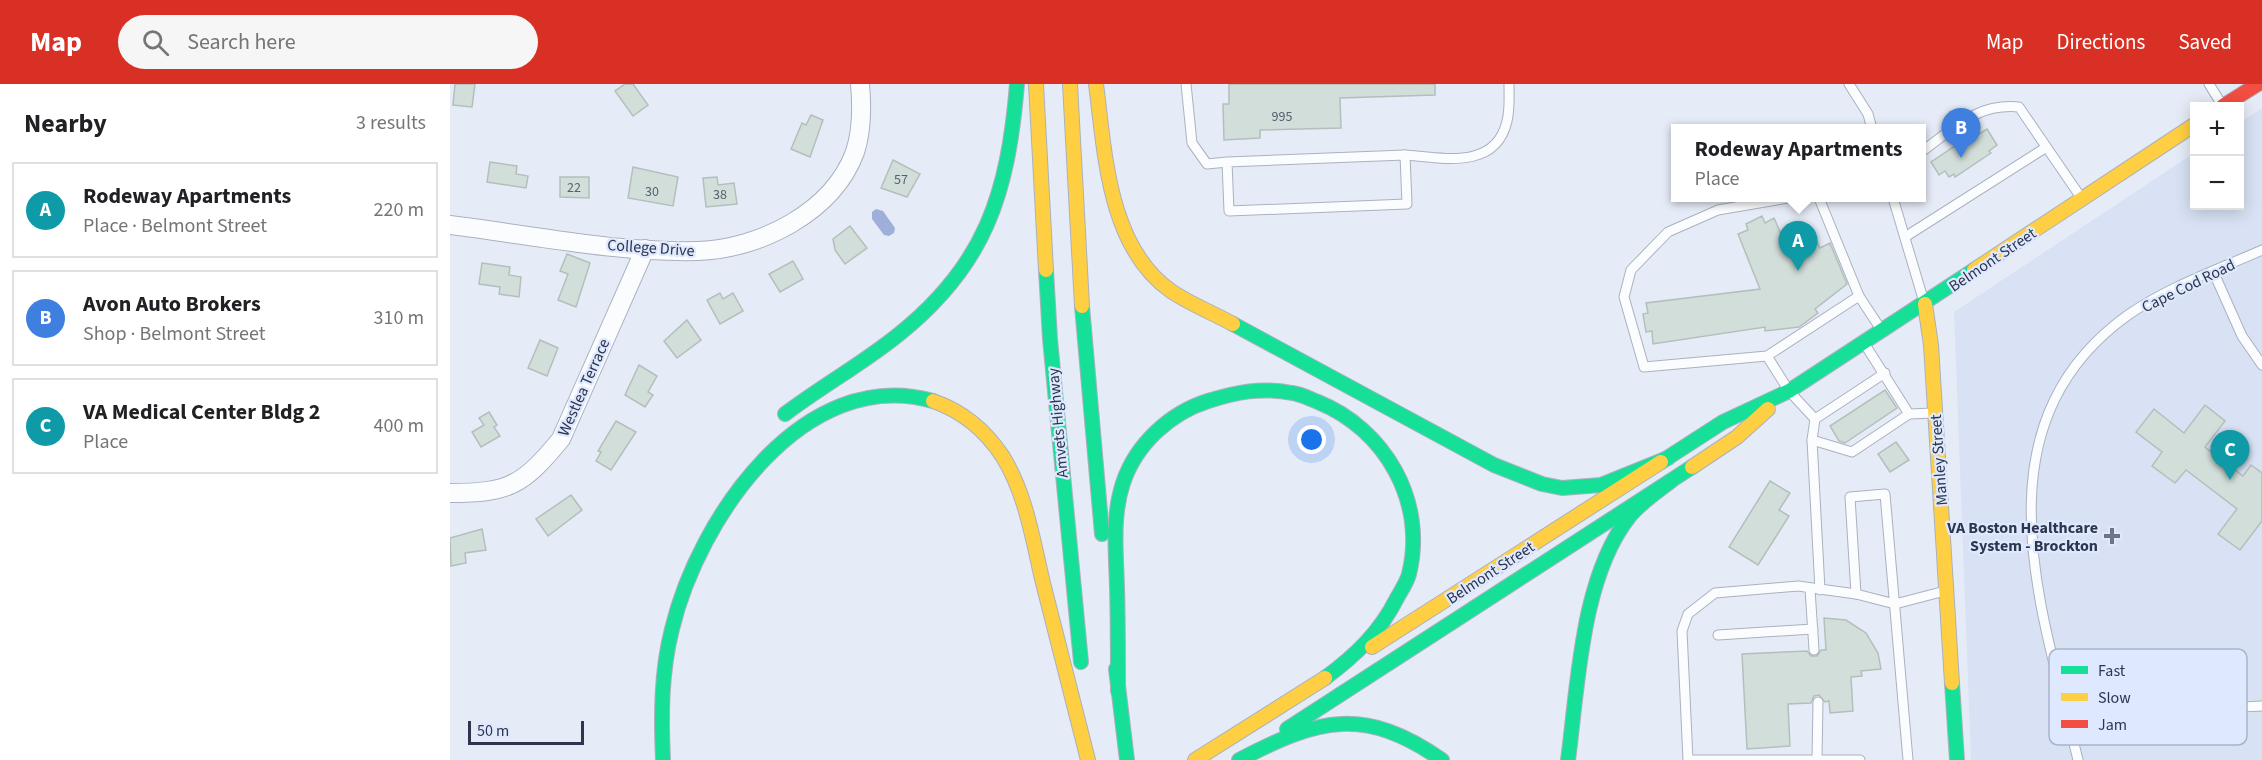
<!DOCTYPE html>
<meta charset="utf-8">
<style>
:root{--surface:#fff;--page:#f6f6f6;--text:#202124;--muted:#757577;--line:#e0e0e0;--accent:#d93025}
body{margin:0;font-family:"Source Sans 3",sans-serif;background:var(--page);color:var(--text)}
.controls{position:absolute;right:18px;top:18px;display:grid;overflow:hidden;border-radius:0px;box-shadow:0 3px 15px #0003}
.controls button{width:54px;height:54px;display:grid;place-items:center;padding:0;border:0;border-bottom:2px solid var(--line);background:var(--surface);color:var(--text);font:30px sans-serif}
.scale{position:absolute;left:18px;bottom:15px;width:116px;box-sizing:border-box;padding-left:6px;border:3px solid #2d364c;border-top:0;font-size:16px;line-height:21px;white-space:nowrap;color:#2d364c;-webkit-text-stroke:4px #dee9ff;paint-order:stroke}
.you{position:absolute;left:862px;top:356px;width:21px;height:21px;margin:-15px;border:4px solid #fff;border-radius:50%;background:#1a73e8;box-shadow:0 0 0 9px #1a73e833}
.badge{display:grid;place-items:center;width:39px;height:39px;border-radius:50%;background:var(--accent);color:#fff;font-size:20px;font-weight:700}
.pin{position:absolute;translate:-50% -50px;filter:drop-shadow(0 2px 3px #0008)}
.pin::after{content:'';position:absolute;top:32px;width:21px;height:18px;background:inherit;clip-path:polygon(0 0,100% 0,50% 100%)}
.popup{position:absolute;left:1221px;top:40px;width:255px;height:78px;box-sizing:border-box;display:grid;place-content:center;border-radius:0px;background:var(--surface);filter:drop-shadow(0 2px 4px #0005);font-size:20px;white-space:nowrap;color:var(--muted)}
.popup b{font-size:22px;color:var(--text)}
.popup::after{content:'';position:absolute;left:50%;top:100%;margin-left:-12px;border:12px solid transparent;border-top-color:var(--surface)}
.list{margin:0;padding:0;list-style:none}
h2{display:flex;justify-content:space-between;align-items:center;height:78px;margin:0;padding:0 24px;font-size:26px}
h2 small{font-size:20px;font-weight:400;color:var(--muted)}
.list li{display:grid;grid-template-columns:39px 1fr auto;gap:18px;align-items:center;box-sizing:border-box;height:96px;margin:0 12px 12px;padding:0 12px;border:2px solid var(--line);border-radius:0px}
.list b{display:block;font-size:22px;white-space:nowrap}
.list p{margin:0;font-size:20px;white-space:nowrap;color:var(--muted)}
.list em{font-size:20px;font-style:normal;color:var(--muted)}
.icon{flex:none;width:33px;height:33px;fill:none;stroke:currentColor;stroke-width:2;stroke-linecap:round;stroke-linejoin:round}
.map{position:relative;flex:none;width:1812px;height:676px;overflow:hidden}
header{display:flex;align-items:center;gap:36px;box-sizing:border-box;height:84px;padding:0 30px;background:var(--accent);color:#fff}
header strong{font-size:28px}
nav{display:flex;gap:33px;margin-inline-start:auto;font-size:21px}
.search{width:420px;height:54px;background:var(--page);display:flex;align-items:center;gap:15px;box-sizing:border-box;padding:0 21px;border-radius:33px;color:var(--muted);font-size:22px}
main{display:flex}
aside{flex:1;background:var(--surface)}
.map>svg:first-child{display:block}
</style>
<header>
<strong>Map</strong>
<div class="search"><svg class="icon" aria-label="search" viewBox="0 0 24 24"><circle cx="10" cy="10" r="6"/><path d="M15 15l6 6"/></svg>Search here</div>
<nav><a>Map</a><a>Directions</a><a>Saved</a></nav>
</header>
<main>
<aside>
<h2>Nearby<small>3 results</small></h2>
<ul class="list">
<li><span class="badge" style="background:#0f9aa8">A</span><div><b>Rodeway Apartments</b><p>Place · Belmont Street</p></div><em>220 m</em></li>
<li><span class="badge" style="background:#3f7fe0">B</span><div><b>Avon Auto Brokers</b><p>Shop · Belmont Street</p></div><em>310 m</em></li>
<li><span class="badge" style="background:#0f9aa8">C</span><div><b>VA Medical Center Bldg 2</b><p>Place</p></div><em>400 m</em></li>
</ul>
</aside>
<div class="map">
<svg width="1812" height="676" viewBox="0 0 1812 676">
<rect width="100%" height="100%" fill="#e6ecf7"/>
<polygon fill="#d8e2f4" points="1812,24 1812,676 1521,676 1504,228 1744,69 1744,122 1790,122 1790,39"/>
<polygon fill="#9eb0da" points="426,125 433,127 445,144 444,149 439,152 434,151 422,135 422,128"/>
<g fill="#d2deda" stroke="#b4bfbc" stroke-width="1.5">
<polygon points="5,0 25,0 22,23 3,21"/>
<polygon points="175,0 183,0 198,21 183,32 165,7"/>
<polygon points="779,0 985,0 985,11 890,14 891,44 810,46 810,54 774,56 773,20 779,20"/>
<polygon points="361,31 373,36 360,73 341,65 352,39 356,41"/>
<polygon points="1537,45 1547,61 1539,67 1541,69 1505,93 1504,90 1499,93 1495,87 1489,91 1481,78 1527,47 1529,50"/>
<polygon points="443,76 470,90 457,113 431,104"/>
<polygon points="40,78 67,82 66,90 78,92 76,104 37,98"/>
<polygon points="183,83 228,93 223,122 178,114"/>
<polygon points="110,93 139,93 139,114 110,113"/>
<polygon points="267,93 268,101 284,99 287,120 256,123 253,94"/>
<polygon points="1312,132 1315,139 1324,134 1338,166 1365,154 1370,164 1380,159 1397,200 1365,225 1368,229 1349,243 1315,247 1315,243 1203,260 1202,247 1196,248 1193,230 1198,229 1196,219 1310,205 1288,150 1298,146 1296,140"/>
<polygon points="400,142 417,164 395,180 385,166 383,155"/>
<polygon points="117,170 140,179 126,223 108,216 118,190 110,187"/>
<polygon points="343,177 353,195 330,208 319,190"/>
<polygon points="32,179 60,183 59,191 71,193 69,213 49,210 50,203 29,200"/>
<polygon points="270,209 273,215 283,209 293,227 270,240 257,216"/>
<polygon points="237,236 251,256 227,274 214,257"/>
<polygon points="90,256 108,264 97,292 78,284"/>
<polygon points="189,281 207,292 198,308 203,311 195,323 175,311"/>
<polygon points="1435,306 1447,324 1395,359 1389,357 1380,342"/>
<polygon points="1755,321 1775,337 1755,363 1793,392 1801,381 1812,389 1812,437 1790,466 1768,450 1787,425 1736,386 1725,399 1702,382 1712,368 1686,348 1704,325 1734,349"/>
<polygon points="39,328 47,341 44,343 50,352 31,363 22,348 34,341 29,334"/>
<polygon points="166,337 186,348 161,386 146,377 151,368 148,367"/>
<polygon points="1446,358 1459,376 1440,388 1428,370"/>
<polygon points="1320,397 1340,409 1329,426 1339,432 1308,481 1279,463"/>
<polygon points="121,411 132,426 98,452 86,435"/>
<polygon points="32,445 36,466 15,469 16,479 1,482 0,454"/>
<polygon points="1374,534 1396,536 1416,549 1428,569 1431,585 1411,587 1412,592 1401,593 1403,627 1380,629 1379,617 1375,618 1369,611 1364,612 1361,619 1338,620 1340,662 1297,665 1292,570 1357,567 1361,572 1367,572 1371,566 1376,566"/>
</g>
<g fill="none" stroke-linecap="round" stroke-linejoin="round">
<g stroke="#aab1bf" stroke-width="11">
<g id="lane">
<polyline points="736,0 742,59 757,80 777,78 955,71 957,120 779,127 777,78"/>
<polyline points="1399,0 1418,30 1422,45"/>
<polyline points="1759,0 1772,21"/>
<path d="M 1471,68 C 1504,45 1526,19 1569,23 L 1630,112"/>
<path d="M 955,71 C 993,74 1046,86 1057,37 C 1060,26 1059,12 1059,0"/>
<polyline points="1338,114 1268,126 1218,148 1181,186 1174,213 1194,283 1317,272 1409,212"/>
<polyline points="1369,114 1409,212 1430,244"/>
<polyline points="1443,114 1474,218"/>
<polyline points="1455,153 1595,64"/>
<polyline points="1763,187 1792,252 1812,281"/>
<polyline points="1414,259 1459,330 1483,329"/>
<polyline points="1317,272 1339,307 1365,335 1362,356 1370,506"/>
<polyline points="1365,335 1435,289"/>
<polyline points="1362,356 1402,368 1459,330"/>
<polyline points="1360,505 1364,566"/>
<polyline points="1406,510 1400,413 1435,410 1458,676"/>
<polyline points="1268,551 1363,545"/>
<polyline points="1621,649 1705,627 1812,622"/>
<polyline points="1367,675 1368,618"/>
<polyline points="1238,676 1232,547 1238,530 1265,509 1348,502 1406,510 1445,520 1495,507"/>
<polyline points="1238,676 1410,676"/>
<path d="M 1628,676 C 1592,526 1523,342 1678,231 C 1718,203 1767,186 1812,166"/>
</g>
</g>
<g stroke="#aab1bf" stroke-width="20">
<g id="street">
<path d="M 0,141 C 81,151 167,169 248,167 C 310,165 383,128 405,68 C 412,47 412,22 410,0"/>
<path d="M 0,409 C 60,409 73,401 111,355 L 195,165"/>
</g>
</g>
<g stroke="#aab1bf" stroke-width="16">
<g id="fast">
<polyline points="596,186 600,255 631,578"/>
<polyline points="632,222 652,450"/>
<polyline points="783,240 1044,381 1092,400 1112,404 1151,401 1218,374"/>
<path d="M 335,330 C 372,302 412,280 448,251 C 536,181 558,109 567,0"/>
<polyline points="1211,378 1273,338 1339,307 1524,186"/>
<polyline points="666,585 677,676"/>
<polyline points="1502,599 1507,676"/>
<path d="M 668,607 C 668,572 668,537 667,503 C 666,468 662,432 673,399 C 686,360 720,329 758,317 C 787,308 811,303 842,309 C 851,310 860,315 868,318 C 935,345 977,418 959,490 C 957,498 951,507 947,514 C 930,548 906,571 875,594"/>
<polyline points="837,645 1242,383"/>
<path d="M 213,676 C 211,632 211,588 222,545 C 248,436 353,280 483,317"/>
<path d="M 789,676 C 869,634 914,622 992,676"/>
<path d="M 1118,676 C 1128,602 1131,494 1179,433 C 1190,419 1207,408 1221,397"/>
</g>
</g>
<g stroke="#aab1bf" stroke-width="16">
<g id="slow">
<polyline points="586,0 596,186"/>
<polyline points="620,0 632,222"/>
<path d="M 646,0 C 655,69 658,163 721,207 C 740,220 763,229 783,240"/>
<polyline points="1524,186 1744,41"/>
<polyline points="1475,220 1481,261 1502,599"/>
<path d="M 483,317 C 512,327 536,347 553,373 C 576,410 583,457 593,499 C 608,558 623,617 638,676"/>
<polyline points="1242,383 1287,353 1318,325"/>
<polyline points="922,563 1211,378"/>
<polyline points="745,676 875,594"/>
</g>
</g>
<g stroke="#aab1bf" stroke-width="16">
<polyline id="jam" points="1773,22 1808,0"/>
</g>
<use href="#lane" stroke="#fbfcfe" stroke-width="9"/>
<use href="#street" stroke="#fbfcfe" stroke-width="18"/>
<use href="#fast" stroke="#16e098" stroke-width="14"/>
<use href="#slow" stroke="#ffcf43" stroke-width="14"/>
<use href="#jam" stroke="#f24e42" stroke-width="14"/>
</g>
<path fill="#6e7688" stroke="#dee9ff" stroke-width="2" d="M1659 443h6v6h6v6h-6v6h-6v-6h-6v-6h6z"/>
<g text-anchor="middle" stroke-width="4.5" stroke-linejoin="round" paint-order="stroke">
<g font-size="14" fill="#566070">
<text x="832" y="37">995</text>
<text x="451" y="100">57</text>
<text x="124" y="108">22</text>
<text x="202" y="112">30</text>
<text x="270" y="115">38</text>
</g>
<g font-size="16" fill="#2d364c" stroke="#dee9ff">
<text transform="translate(201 163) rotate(4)" y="6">College Drive</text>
<text transform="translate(1542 175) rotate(-34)" y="6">Belmont Street</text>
<text transform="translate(1738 201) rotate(-26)" y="6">Cape Cod Road</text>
<text transform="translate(133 303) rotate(-66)" y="6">Westlea Terrace</text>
<text transform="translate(607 339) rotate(-95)" y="6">Amvets Highway</text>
<text transform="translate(1488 376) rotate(-94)" y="6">Manley Street</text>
<text transform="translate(1040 488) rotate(-33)" y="6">Belmont Street</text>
</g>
<g font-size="16" font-weight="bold" fill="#2d364c" stroke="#dee9ff" text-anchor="end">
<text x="1648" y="449">VA Boston Healthcare<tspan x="1648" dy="18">System - Brockton</tspan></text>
</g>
</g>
<rect x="1599" y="565" width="198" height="96" rx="9" fill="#dee9ff" stroke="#a9b3c9" stroke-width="1.5"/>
<rect x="1611" y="582" width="27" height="8" fill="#16e098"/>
<rect x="1611" y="609" width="27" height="8" fill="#ffcf43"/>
<rect x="1611" y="636" width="27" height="8" fill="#f24e42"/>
<g font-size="16" fill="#2d364c">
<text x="1648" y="592">Fast</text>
<text x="1648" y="619">Slow</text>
<text x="1648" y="646">Jam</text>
</g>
</svg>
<div class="controls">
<button>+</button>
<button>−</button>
</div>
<div class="scale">50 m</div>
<div class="you"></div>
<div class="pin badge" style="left:1348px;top:187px;background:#0f9aa8">A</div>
<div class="popup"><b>Rodeway Apartments</b>Place</div>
<div class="pin badge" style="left:1511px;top:74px;background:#3f7fe0">B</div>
<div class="pin badge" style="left:1780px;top:396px;background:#0f9aa8">C</div>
</div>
</main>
